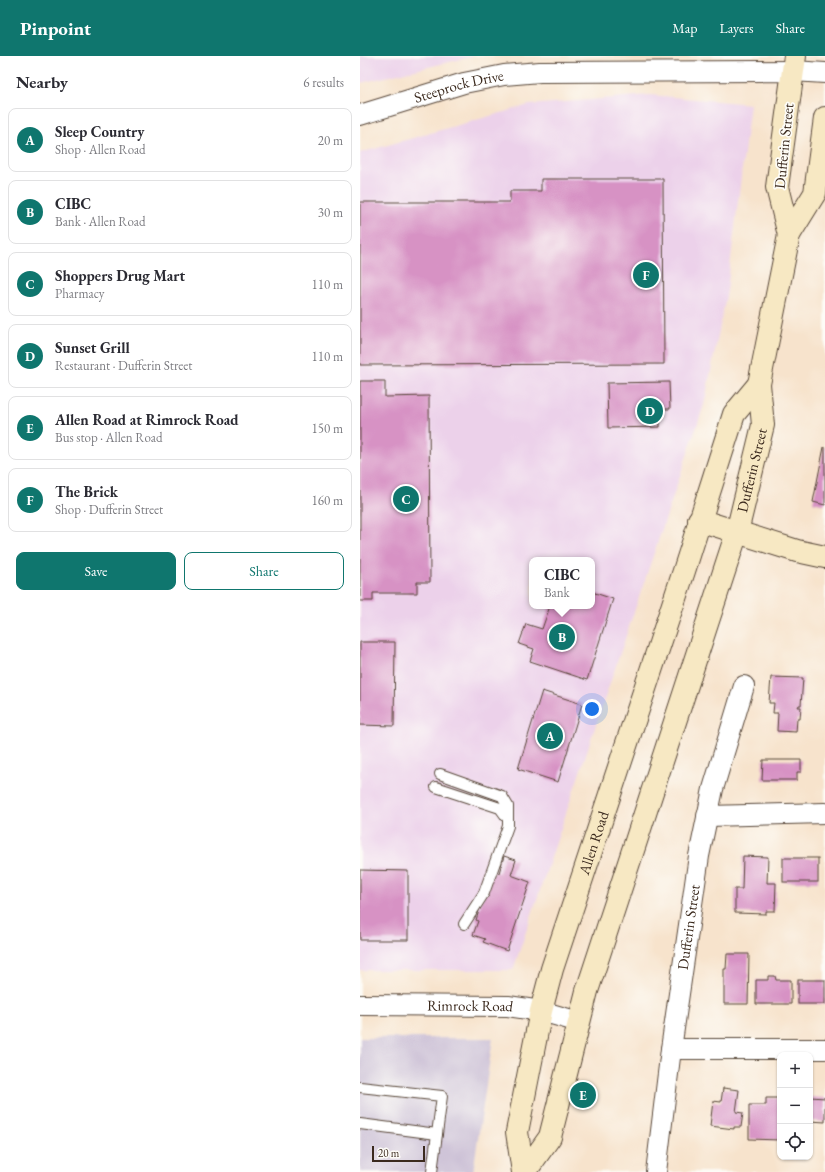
<!DOCTYPE html>
<meta charset="utf-8">
<style>
:root{--surface:#fff;--page:#f7f7f7;--text:#2b2b33;--muted:#7c7c81;--line:#e1e1e2;--accent:#0f766e}
body{margin:0;font-family:"EB Garamond",serif;background:var(--page);color:var(--text)}
.controls{position:absolute;right:12px;bottom:12px;display:grid;overflow:hidden;border-radius:8px;box-shadow:0 1px 3px #0004}
.controls button{width:36px;height:36px;display:grid;place-items:center;padding:0;border:0;border-bottom:1px solid var(--line);background:var(--surface);color:var(--text);font:20px sans-serif}
.scale{position:absolute;left:12px;bottom:10px;width:53px;box-sizing:border-box;padding-left:4px;border:2px solid #3b2a1e;border-top:0;font-size:11px;line-height:14px;white-space:nowrap;color:#3b2a1e;-webkit-text-stroke:3px #fdfcf7;paint-order:stroke}
.you{position:absolute;left:232px;top:653px;width:14px;height:14px;margin:-10px;border:3px solid #fff;border-radius:50%;background:#1a73e8;box-shadow:0 0 0 6px #1a73e833}
.badge{display:grid;place-items:center;width:26px;height:26px;border-radius:50%;background:var(--accent);color:#fff;font-size:13px;font-weight:700}
.pin{position:absolute;translate:-50% -50%;border:2px solid #fff;box-shadow:0 1px 4px #0006}
.popup{position:absolute;left:169px;top:501px;width:66px;height:52px;box-sizing:border-box;display:grid;place-content:center;border-radius:8px;background:var(--surface);filter:drop-shadow(0 1px 3px #0005);font-size:13px;white-space:nowrap;color:var(--muted)}
.popup b{font-size:15px;color:var(--text)}
.popup::after{content:'';position:absolute;left:50%;top:100%;margin-left:-8px;border:8px solid transparent;border-top-color:var(--surface)}
.list{margin:0;padding:0;list-style:none}
h2{display:flex;justify-content:space-between;align-items:center;height:52px;margin:0;padding:0 16px;font-size:17px}
h2 small{font-size:13px;font-weight:400;color:var(--muted)}
.list li{display:grid;grid-template-columns:26px 1fr auto;gap:12px;align-items:center;box-sizing:border-box;height:64px;margin:0 8px 8px;padding:0 8px;border:1px solid var(--line);border-radius:8px}
.list b{display:block;font-size:15px;white-space:nowrap}
.list p{margin:0;font-size:13px;white-space:nowrap;color:var(--muted)}
.list em{font-size:13px;font-style:normal;color:var(--muted)}
.actions{display:flex;gap:8px;padding:12px 16px}
.actions a{flex:1;padding:9px 0;border:1px solid var(--accent);border-radius:8px;text-align:center;font-size:14px;color:var(--accent)}
.actions .main{background:var(--accent);color:#fff}
.icon{flex:none;width:22px;height:22px;fill:none;stroke:currentColor;stroke-width:2;stroke-linecap:round;stroke-linejoin:round}
.map{position:relative;flex:none;width:465px;height:1116px;overflow:hidden}
header{display:flex;align-items:center;gap:24px;box-sizing:border-box;height:56px;padding:0 20px;background:var(--accent);color:#fff}
header strong{font-size:19px}
nav{display:flex;gap:22px;margin-inline-start:auto;font-size:14px}
main{display:flex}
aside{flex:1;background:var(--surface)}
.map>svg:first-child{display:block}
</style>
<header>
<strong>Pinpoint</strong>
<nav><a>Map</a><a>Layers</a><a>Share</a></nav>
</header>
<main>
<aside>
<h2>Nearby<small>6 results</small></h2>
<ul class="list">
<li><span class="badge">A</span><div><b>Sleep Country</b><p>Shop · Allen Road</p></div><em>20 m</em></li>
<li><span class="badge">B</span><div><b>CIBC</b><p>Bank · Allen Road</p></div><em>30 m</em></li>
<li><span class="badge">C</span><div><b>Shoppers Drug Mart</b><p>Pharmacy</p></div><em>110 m</em></li>
<li><span class="badge">D</span><div><b>Sunset Grill</b><p>Restaurant · Dufferin Street</p></div><em>110 m</em></li>
<li><span class="badge">E</span><div><b>Allen Road at Rimrock Road</b><p>Bus stop · Allen Road</p></div><em>150 m</em></li>
<li><span class="badge">F</span><div><b>The Brick</b><p>Shop · Dufferin Street</p></div><em>160 m</em></li>
</ul>
<div class="actions"><a class="main">Save</a><a>Share</a></div>
</aside>
<div class="map">
<svg width="465" height="1116" viewBox="0 0 465 1116">
<rect width="100%" height="100%" fill="#fdfcf7"/>
<filter id="ink" filterUnits="userSpaceOnUse"><feTurbulence type="fractalNoise" baseFrequency=".025" numOctaves="2"/><feDisplacementMap in="SourceGraphic" scale="8" xChannelSelector="R" yChannelSelector="G"/><feConvolveMatrix kernelMatrix="1 2 1 2 8 2 1 2 1" color-interpolation-filters="sRGB"/></filter>
<filter id="wash" filterUnits="userSpaceOnUse"><feTurbulence type="fractalNoise" baseFrequency=".012" numOctaves="4" result="noise"/><feDisplacementMap in="SourceGraphic" scale="16" xChannelSelector="R" yChannelSelector="G"/><feGaussianBlur stdDeviation="0.9" result="paint"/><feColorMatrix in="noise" values="0 0 0 0 0 0 0 0 0 0 0 0 0 0 0 0 0 1.4 0 .05"/><feComposite in="paint" operator="in"/></filter>
<g filter="url(#wash)">
<rect width="100%" height="100%" fill="#f7e3cc"/>
<g fill="#ecd1ea" fill-rule="evenodd">
<polygon points="0,0 115,0 0,27"/>
<path d="M 290,39 L 390,48 L 367,235 L 344,349 L 153,914 L 0,914 L 0,97 L 169,49 ZM 172,504 L 232,504 L 232,550 L 172,550 Z"/>
</g>
<polygon fill="#cbbfd5" points="0,982 133,982 113,1116 0,1116"/>
<g id="blocks">
<g fill="#d792c4">
<polygon points="181,123 303,123 304,308 0,309 0,146 150,146 150,135 181,135"/>
<polygon points="0,325 25,325 25,341 69,340 70,526 57,526 57,537 13,537 13,545 0,545"/>
<polygon points="309,326 310,353 300,353 300,371 248,372 247,327"/>
<polygon points="464,391 465,391 465,449 453,446"/>
<polygon points="232,536 253,543 227,624 170,605 174,593 159,588 166,568 182,573 190,550 232,550"/>
<polygon points="0,586 35,586 34,670 0,669"/>
<polygon points="411,621 443,622 441,649 439,649 438,651 441,651 440,663 437,663 436,676 417,675 418,657 413,657 414,647 409,647"/>
<polygon points="182,635 222,648 198,726 158,713"/>
<polygon points="403,704 441,704 441,716 437,716 437,724 402,724"/>
<polygon points="144,800 156,804 151,819 170,826 147,895 123,886 125,883 113,879 118,865 116,864 132,815 139,817"/>
<polygon points="383,800 408,801 407,827 416,827 415,855 406,855 406,858 375,857 375,833 382,833"/>
<rect x="423" y="802" width="35" height="24"/>
<polygon points="0,814 48,815 48,884 0,884"/>
<polygon points="367,898 389,898 388,948 364,948 364,913 366,913"/>
<polygon points="408,920 415,920 416,924 431,924 431,948 396,948 396,924 408,924"/>
<rect x="438" y="924" width="27" height="24"/>
<polygon points="363,1032 379,1034 376,1056 383,1057 381,1071 374,1071 374,1073 350,1070 353,1045 361,1046"/>
<polygon points="450,1041 465,1042 465,1066 450,1065"/>
<polygon points="406,1042 420,1042 420,1084 389,1083 389,1049 406,1049"/>
</g>
</g>
</g>
<g filter="url(#ink)">
<use href="#blocks" fill-opacity="0" stroke="#574638" stroke-width="1"/>
<g fill="none" stroke-linecap="round" stroke-linejoin="round">
<g stroke="#574638" stroke-width="12">
<g id="lane">
<polyline points="80,718 142,740 148,750 148,770 124,837 104,868"/>
<polyline points="76,731 140,752 148,763"/>
<polyline points="0,1031 82,1040 72,1116"/>
<polyline points="0,1068 77,1078"/>
</g>
</g>
<g stroke="#574638" stroke-width="22">
<g id="street">
<path id="s1" d="M 0,59 L 104,27 L 144,19 L 180,16 L 433,15 L 465,17"/>
<polyline points="347,760 465,757"/>
<path id="s2" d="M 0,949 L 148,950 L 181,955 L 219,966"/>
<polyline points="311,993 465,993"/>
<path id="s3" d="M 296,1116 L 311,993 L 339,800 L 353,733 L 384,630"/>
</g>
</g>
<g stroke="#574638" stroke-width="24">
<g id="secondary">
<polyline points="429,179 417,131 435,0"/>
<polyline points="339,464 437,495 465,501"/>
<path id="s4" d="M 163,1116 L 157,1076 L 181,955 L 192,913 L 324,515 L 374,358 L 399,328"/>
<path id="s5" d="M 165,1116 L 190,1081 L 227,935 L 377,476 L 403,369 L 399,328 L 429,179 L 455,137 L 465,62"/>
</g>
</g>
<use href="#lane" stroke="#fff" stroke-width="10"/>
<use href="#street" stroke="#fff" stroke-width="20"/>
<use href="#secondary" stroke="#f7e8c3" stroke-width="22"/>
</g>
</g>
<g text-anchor="middle" stroke-width="3.5" stroke-linejoin="round" paint-order="stroke">
<g font-size="15" fill="#3b2a1e" stroke="#fdfcf7">
<text dy="5" stroke="none"><textPath href="#s1" startOffset="103">Steeprock Drive</textPath></text>
<text transform="translate(424 90) rotate(-84)" y="5">Dufferin Street</text>
<text dy="5" stroke="none"><textPath href="#s5" startOffset="740">Dufferin Street</textPath></text>
<text dy="5" stroke="none"><textPath href="#s4" startOffset="340">Allen Road</textPath></text>
<text dy="5" stroke="none"><textPath href="#s3" startOffset="247">Dufferin Street</textPath></text>
<text dy="5" stroke="none"><textPath href="#s2" startOffset="110">Rimrock Road</textPath></text>
</g>
</g>
</svg>
<div class="controls">
<button>+</button>
<button>−</button>
<button><svg class="icon" aria-label="locate" viewBox="0 0 24 24"><circle cx="12" cy="12" r="6"/><path d="M12 2v4M12 18v4M2 12h4M18 12h4"/></svg></button>
</div>
<div class="scale">20 m</div>
<div class="you"></div>
<div class="pin badge" style="left:190px;top:680px">A</div>
<div class="pin badge" style="left:202px;top:581px">B</div>
<div class="popup"><b>CIBC</b>Bank</div>
<div class="pin badge" style="left:46px;top:443px">C</div>
<div class="pin badge" style="left:290px;top:355px">D</div>
<div class="pin badge" style="left:223px;top:1039px">E</div>
<div class="pin badge" style="left:286px;top:219px">F</div>
</div>
</main>
